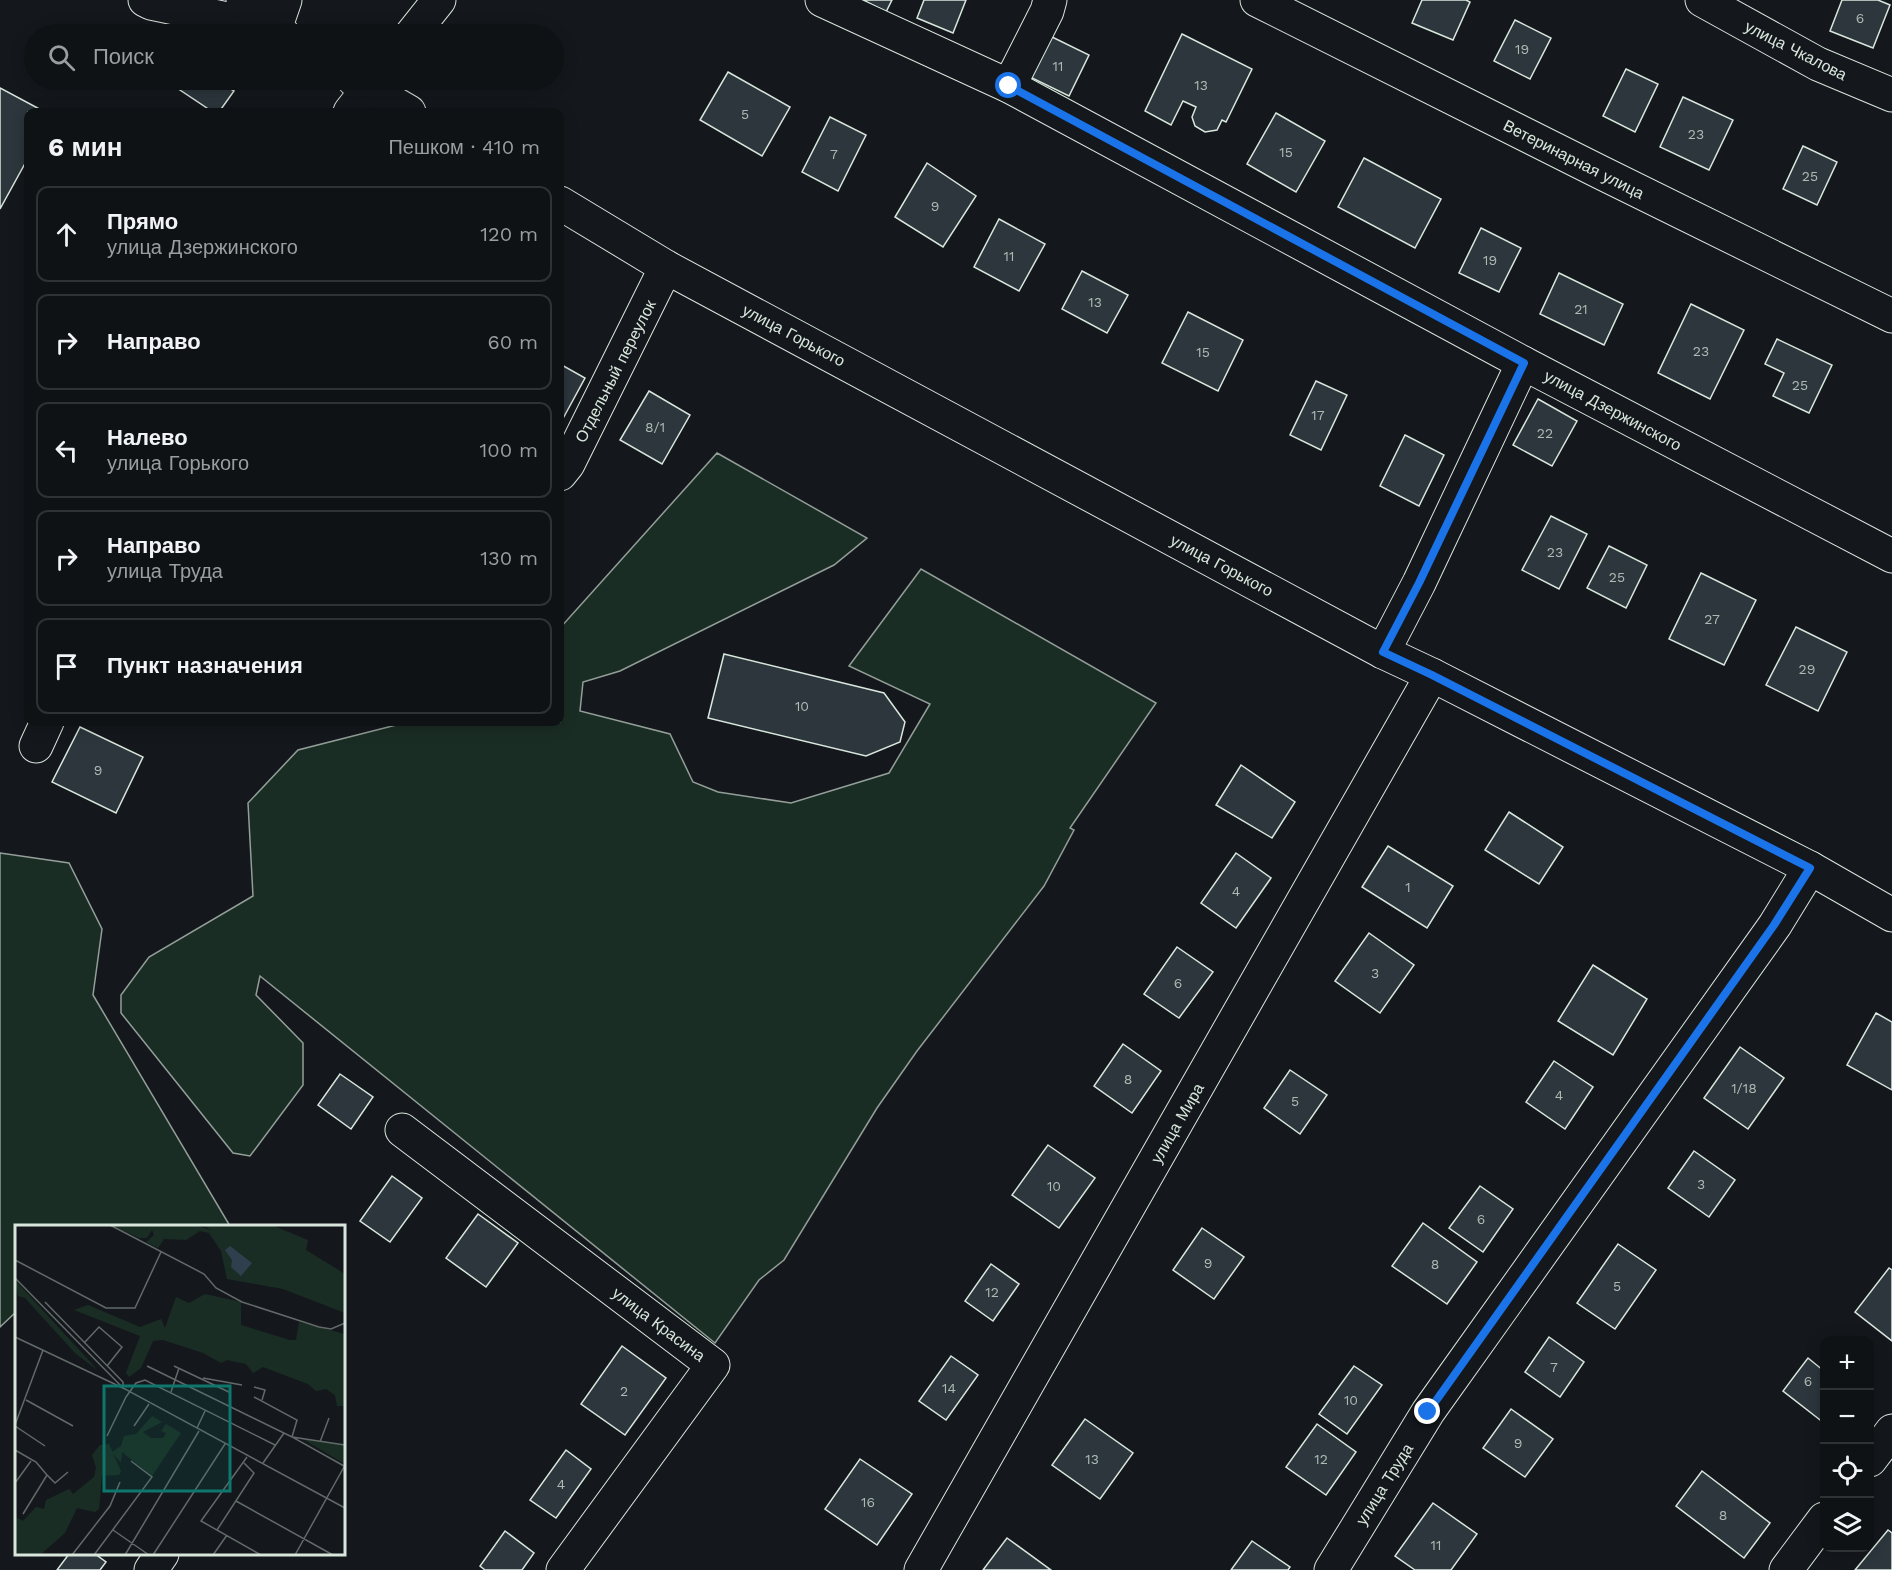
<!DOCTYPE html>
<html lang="ru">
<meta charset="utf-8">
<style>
:root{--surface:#0f1215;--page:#1d2022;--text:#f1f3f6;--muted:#9b9ea0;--line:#2f3234}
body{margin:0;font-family:"Work Sans",sans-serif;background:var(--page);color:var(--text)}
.controls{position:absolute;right:18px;bottom:18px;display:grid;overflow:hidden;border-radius:12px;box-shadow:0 3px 15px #0003}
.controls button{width:54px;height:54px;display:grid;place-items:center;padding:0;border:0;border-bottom:2px solid var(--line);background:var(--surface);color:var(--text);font:30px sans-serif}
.stop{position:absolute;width:18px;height:18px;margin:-14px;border:4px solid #1a73e8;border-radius:50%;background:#fff}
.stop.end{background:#1a73e8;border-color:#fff;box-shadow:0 2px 6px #0008}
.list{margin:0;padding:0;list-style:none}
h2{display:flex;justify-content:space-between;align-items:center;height:78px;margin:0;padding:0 24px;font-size:26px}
h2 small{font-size:20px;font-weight:400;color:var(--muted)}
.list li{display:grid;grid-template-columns:39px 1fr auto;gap:18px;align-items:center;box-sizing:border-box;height:96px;margin:0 12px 12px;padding:0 12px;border:2px solid var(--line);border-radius:12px}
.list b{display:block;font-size:22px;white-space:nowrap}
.list p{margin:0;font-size:20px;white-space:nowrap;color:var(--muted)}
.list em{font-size:20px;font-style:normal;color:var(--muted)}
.icon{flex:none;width:33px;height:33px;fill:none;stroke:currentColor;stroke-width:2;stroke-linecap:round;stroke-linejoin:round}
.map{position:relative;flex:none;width:1892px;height:1570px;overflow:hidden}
.search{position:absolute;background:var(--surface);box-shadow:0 3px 15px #0003;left:24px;top:24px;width:540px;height:66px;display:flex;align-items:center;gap:15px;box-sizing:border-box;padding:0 21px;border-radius:33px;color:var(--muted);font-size:22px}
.panel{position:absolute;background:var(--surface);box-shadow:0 3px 15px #0003;left:24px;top:108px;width:540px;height:618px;border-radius:12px}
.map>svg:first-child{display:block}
</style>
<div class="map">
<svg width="1892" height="1570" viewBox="0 0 1892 1570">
<rect width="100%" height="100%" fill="#14181c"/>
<g fill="#1a2d24" stroke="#939e99" stroke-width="1.5">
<polygon points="717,453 867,538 834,565 620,671 583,682 580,711 670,734 693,782 718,792 791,803 889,773 930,704 849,666 921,569 1156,703 1070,828 1074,830 1044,886 917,1051 877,1108 784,1260 759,1280 715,1343 260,976 256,995 303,1043 303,1085 250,1156 233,1153 121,1013 121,995 149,957 253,896 248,803 298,750 408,722 560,722 560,628"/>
<polygon points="0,853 69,863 102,929 93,995 230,1226 16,1226 16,1312 0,1327"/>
</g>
<g fill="#2c363c" stroke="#d8e6dc" stroke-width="1.5">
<polygon points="863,0 892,0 886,12"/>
<polygon points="924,0 966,0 953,33 917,18"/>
<polygon points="1422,0 1466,0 1470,2 1453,40 1412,23"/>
<polygon points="1842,0 1878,0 1890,5 1873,48 1830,31"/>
<polygon points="1515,20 1551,38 1530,79 1494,61"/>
<polygon points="1182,34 1252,69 1226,122 1222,120 1217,130 1205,132 1195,126 1192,117 1196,107 1183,101 1171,125 1145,111"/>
<polygon points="1048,35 1089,55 1069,96 1028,76"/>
<polygon points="1626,69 1658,84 1635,132 1603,116"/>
<polygon points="728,72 790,107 762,156 700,120"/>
<polygon points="169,80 217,80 234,91 219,112 213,112 168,82"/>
<polygon points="0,88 45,112 28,112 28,158 0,209"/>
<polygon points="1683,97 1733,120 1709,170 1660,147"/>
<polygon points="1276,113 1325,141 1296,192 1247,164"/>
<polygon points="830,117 866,135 838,191 802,172"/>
<polygon points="1803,146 1837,162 1817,205 1783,189"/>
<polygon points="1364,158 1441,199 1415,248 1338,207"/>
<polygon points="927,163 976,196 943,247 895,217"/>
<polygon points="999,219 1045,244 1019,291 974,267"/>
<polygon points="1481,228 1521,248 1499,292 1459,273"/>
<polygon points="1082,271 1128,295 1107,333 1062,309"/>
<polygon points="1559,273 1623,304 1604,345 1540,314"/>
<polygon points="1691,304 1744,330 1710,399 1658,373"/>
<polygon points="1188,312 1243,340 1218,391 1162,363"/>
<polygon points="1777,339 1832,365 1809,413 1773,396 1784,373 1765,364"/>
<polygon points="560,364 585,378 560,424"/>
<polygon points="1316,381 1347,395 1321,450 1290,435"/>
<polygon points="649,391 690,415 662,464 620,440"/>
<polygon points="1538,399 1577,421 1552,466 1513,445"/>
<polygon points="1405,435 1444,455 1419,506 1380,486"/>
<polygon points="1551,516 1587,534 1559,589 1522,570"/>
<polygon points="1609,546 1647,565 1626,608 1587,588"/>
<polygon points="1701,573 1756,600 1724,665 1669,639"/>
<polygon points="1796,627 1847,652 1818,711 1766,685"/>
<polygon points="724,654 884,693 905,722 900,742 866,756 708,718"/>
<polygon points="80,727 143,757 116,813 52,782"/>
<polygon points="1241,765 1295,802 1272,838 1216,805"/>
<polygon points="1509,812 1563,847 1539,884 1485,850"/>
<polygon points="1388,846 1453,886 1427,928 1362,887"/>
<polygon points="1236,853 1271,878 1236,928 1201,903"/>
<polygon points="1369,933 1414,965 1380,1013 1335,981"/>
<polygon points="1177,947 1213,972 1179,1018 1144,994"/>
<polygon points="1593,965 1647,999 1613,1055 1558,1021"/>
<polygon points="1876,1013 1892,1022 1892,1090 1847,1065"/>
<polygon points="1123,1044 1161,1071 1132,1113 1094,1086"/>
<polygon points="1740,1047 1784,1078 1748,1129 1704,1098"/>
<polygon points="1554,1061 1593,1087 1565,1129 1526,1102"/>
<polygon points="1290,1070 1327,1095 1300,1134 1264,1108"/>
<polygon points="340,1074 373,1097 351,1129 318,1105"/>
<polygon points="1048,1145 1095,1178 1059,1228 1012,1195"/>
<polygon points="1694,1151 1735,1180 1709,1217 1668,1188"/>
<polygon points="392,1176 422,1198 390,1242 360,1221"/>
<polygon points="1480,1186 1513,1209 1483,1252 1449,1228"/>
<polygon points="478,1214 518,1243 486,1287 446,1258"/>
<polygon points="1423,1223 1477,1262 1447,1304 1392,1266"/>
<polygon points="1202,1228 1244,1257 1214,1299 1173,1270"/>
<polygon points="1618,1244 1656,1270 1615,1329 1577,1303"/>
<polygon points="991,1264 1019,1284 993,1321 965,1301"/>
<polygon points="1889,1268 1892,1270 1892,1341 1855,1312"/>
<polygon points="1549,1337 1584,1362 1560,1397 1525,1372"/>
<polygon points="622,1346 666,1378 625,1435 581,1404"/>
<polygon points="951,1356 978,1375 946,1420 919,1401"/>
<polygon points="1808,1358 1824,1371 1824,1423 1783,1391"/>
<polygon points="1354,1366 1382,1385 1347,1434 1319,1414"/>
<polygon points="1511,1409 1553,1439 1525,1477 1483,1448"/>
<polygon points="1085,1419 1133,1453 1100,1499 1052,1465"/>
<polygon points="1317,1424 1356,1452 1326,1495 1286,1467"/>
<polygon points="566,1450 591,1469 556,1518 530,1500"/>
<polygon points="860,1459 912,1494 877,1545 825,1509"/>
<polygon points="1702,1471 1770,1523 1744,1558 1676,1506"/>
<polygon points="1433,1503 1477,1534 1451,1570 1415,1570 1395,1556"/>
<polygon points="1888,1530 1892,1533 1892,1570 1855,1570"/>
<polygon points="505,1531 534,1553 522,1570 485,1570 480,1566"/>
<polygon points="1007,1538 1051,1570 983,1570"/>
<polygon points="1252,1541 1290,1567 1288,1570 1231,1570"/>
<polygon points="69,1554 95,1554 106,1562 100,1570 57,1570"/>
</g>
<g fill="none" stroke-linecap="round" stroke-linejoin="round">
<g stroke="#d8e6dc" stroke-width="35">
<g id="minor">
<polyline points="145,0 151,3 275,29 285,0"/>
<polyline points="822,0 1009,86 1523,363 1892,556"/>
<polyline points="1257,0 1600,172 1892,316"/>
<polyline points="1702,0 1818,64 1892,95"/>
<polyline points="412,34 439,0"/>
<polyline points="1009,86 1047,11 1050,0"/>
<polyline points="350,112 375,80"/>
<polyline points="560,474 568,464 666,267"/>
<polyline points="1383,652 1419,583 1523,363"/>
<polyline points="36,746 47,722"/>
<polyline points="402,1130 713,1365 563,1570"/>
<polyline points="1870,1460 1892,1431"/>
<polyline points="151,1570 162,1554"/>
<polyline points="921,1570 1432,675"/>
<polyline points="1331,1570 1428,1412 1775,925 1810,868"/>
<polyline points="1786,1570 1824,1519"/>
</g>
</g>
<g stroke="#d8e6dc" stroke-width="35">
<g id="major">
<polyline points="243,0 283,34"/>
<polyline points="354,80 409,112"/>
<polyline points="560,203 666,267 1383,652 1432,675 1810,868 1892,915"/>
</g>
</g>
<use href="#minor" stroke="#14181c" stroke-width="33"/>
<use href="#major" stroke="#14181c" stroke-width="33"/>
</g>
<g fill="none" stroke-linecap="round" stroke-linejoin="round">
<polyline stroke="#1a73e8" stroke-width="8" points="1009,86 1524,363 1419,583 1383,652 1432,675 1810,868 1774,925 1428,1412"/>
</g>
<g text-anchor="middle" stroke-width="4.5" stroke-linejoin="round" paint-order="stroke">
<g font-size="14" fill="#adbab4">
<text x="1860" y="23">6</text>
<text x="1522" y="54">19</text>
<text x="1058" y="71">11</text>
<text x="1201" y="90">13</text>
<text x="745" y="119">5</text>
<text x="1696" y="139">23</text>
<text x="1286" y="157">15</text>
<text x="834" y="159">7</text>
<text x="1810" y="181">25</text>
<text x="935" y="211">9</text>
<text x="1009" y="261">11</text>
<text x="1490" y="265">19</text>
<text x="1095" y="307">13</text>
<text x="1581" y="314">21</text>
<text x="1701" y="356">23</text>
<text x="1203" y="357">15</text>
<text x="1800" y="390">25</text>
<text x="1318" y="420">17</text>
<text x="655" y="432">8/1</text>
<text x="1545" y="438">22</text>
<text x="1555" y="557">23</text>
<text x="1617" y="582">25</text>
<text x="1712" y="624">27</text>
<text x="1807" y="674">29</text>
<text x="802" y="711">10</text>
<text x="98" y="775">9</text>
<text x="1408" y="892">1</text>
<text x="1236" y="896">4</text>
<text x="1375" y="978">3</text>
<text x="1178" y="988">6</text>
<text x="1128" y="1084">8</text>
<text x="1744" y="1093">1/18</text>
<text x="1559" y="1100">4</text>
<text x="1295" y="1106">5</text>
<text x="1701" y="1189">3</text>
<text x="1054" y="1191">10</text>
<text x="1481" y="1224">6</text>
<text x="1208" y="1268">9</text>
<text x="1435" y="1269">8</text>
<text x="1617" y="1291">5</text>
<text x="992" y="1297">12</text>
<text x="1554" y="1372">7</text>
<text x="1808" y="1386">6</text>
<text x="949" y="1393">14</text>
<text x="624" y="1396">2</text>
<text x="1351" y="1405">10</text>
<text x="1518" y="1448">9</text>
<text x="1092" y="1464">13</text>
<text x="1321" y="1464">12</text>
<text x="561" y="1489">4</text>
<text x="868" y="1507">16</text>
<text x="1723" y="1520">8</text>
<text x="1436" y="1550">11</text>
</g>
<g font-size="16" fill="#d8e6dc" stroke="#14181c">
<text transform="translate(1796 50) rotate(27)" y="6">улица Чкалова</text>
<text transform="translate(1574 159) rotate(27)" y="6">Ветеринарная улица</text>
<text transform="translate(794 335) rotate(28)" y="6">улица Горького</text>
<text transform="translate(615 371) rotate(-63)" y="6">Отдельный переулок</text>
<text transform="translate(1613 410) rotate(28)" y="6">улица Дзержинского</text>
<text transform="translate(1222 565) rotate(28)" y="6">улица Горького</text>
<text transform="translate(1177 1123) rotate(-60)" y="6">улица Мира</text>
<text transform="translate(659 1324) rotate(37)" y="6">улица Красина</text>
<text transform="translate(1384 1484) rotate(-58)" y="6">улица Труда</text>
</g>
</g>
<g transform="translate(15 1225)">
<rect width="330" height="330" fill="#14181c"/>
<path d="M 97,0 L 180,0 L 196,5 L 188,0 L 259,1 L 293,15 L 291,25 L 330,49 L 330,88 L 268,64 L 212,54 L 206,26 L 194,8 L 185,6 L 171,15 L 149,14 L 143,23 L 131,17 L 139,10 L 137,5 L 132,13 L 124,13 ZM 0,55 L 79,141 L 82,145 L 60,128 L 10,73 L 3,71 ZM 190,69 L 226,77 L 226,100 L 275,115 L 281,115 L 284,97 L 330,109 L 330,181 L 322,181 L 320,170 L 311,164 L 301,166 L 293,159 L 248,142 L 238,148 L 231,139 L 212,135 L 206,138 L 188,128 L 148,115 L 138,116 L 126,143 L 114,152 L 111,148 L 125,111 L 59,85 L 73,80 L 125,102 L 146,94 L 150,103 L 161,72 L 174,78 ZM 137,191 L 147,197 L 128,207 L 136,213 L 148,213 L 151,208 L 146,206 L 151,199 L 166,208 L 137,251 L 107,227 L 106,238 L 97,227 L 106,221 L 109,211 L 121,209 ZM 286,213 L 330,220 L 330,235 L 328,238 ZM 94,219 L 106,246 L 104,250 L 87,251 L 84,284 L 80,287 L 62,283 L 50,308 L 25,330 L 0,330 L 0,292 L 8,296 L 21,282 L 29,284 L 31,275 L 54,264 L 58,269 L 79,252 L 81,243 L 77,230 L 85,220 Z" fill="#1a2d24"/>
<path d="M 215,21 L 237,38 L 226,51 L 216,42 L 217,35 L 210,25 Z" fill="#2f3f4d"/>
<path fill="none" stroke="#626a69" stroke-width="1.5" d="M 95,0 L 189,49 L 201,63 L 227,77 L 304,102 L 316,104 L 330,98M 0,35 L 91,83 L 120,83 L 146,27M 0,53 L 108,163 L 330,283M 0,112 L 108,163 L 108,157 L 30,77M 70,117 L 84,102 L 107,122 L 92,141M 132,141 L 277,212 L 330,220M 159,141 L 216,168M 188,153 L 227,160M 239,162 L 250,165 L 247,175M 156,167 L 164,143M 239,172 L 282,195 L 277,212 L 329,241M 11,175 L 58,201M 0,200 L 28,125M 0,201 L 30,221M 119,201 L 134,179M 182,203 L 190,186M 92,211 L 111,172 L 121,158 L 130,155 L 260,220M 305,217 L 314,193M 0,225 L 21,237 L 32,250M 232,232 L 186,296 L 246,330M 248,238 L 269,208M 0,258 L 16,236M 221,276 L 318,330M 8,289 L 32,250 L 40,258 L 53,247M 98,305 L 134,330M 202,305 L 239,248 L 229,238M 57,330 L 95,281 L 105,257M 79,330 L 137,252 L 116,236M 110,330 L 184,206M 138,330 L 210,219M 198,330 L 212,310M 280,330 L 329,242"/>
<path fill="#0f766e" fill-opacity="0.15" stroke="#0f766e" stroke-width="3" d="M 89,161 L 215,161 L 215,266 L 89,266 Z"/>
<rect width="330" height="330" fill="none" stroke="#d8e6dc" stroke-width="3"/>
</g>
</svg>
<div class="controls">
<button>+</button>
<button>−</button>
<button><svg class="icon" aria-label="locate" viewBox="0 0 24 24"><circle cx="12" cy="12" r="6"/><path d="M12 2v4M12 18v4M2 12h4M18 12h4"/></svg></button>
<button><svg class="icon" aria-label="layers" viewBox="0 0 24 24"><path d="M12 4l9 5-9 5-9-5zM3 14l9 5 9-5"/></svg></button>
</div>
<div class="stop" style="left:1009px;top:86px"></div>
<div class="stop end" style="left:1428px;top:1412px"></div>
<div class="search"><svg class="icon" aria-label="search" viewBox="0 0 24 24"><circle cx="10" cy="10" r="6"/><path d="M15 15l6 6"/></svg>Поиск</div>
<section class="panel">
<h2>6 мин<small>Пешком · 410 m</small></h2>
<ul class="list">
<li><svg class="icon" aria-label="ahead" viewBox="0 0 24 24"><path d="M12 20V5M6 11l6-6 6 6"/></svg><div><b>Прямо</b><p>улица Дзержинского</p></div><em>120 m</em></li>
<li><svg class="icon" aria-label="right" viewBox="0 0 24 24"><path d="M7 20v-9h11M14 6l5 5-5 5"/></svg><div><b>Направо</b></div><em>60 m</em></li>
<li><svg class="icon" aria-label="left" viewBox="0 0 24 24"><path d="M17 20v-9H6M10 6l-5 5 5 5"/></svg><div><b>Налево</b><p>улица Горького</p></div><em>100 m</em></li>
<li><svg class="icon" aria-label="right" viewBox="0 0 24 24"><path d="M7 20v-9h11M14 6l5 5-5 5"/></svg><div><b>Направо</b><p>улица Труда</p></div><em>130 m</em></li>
<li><svg class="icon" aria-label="arrive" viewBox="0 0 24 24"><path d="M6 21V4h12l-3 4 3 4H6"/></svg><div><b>Пункт назначения</b></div></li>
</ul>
</section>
</div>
